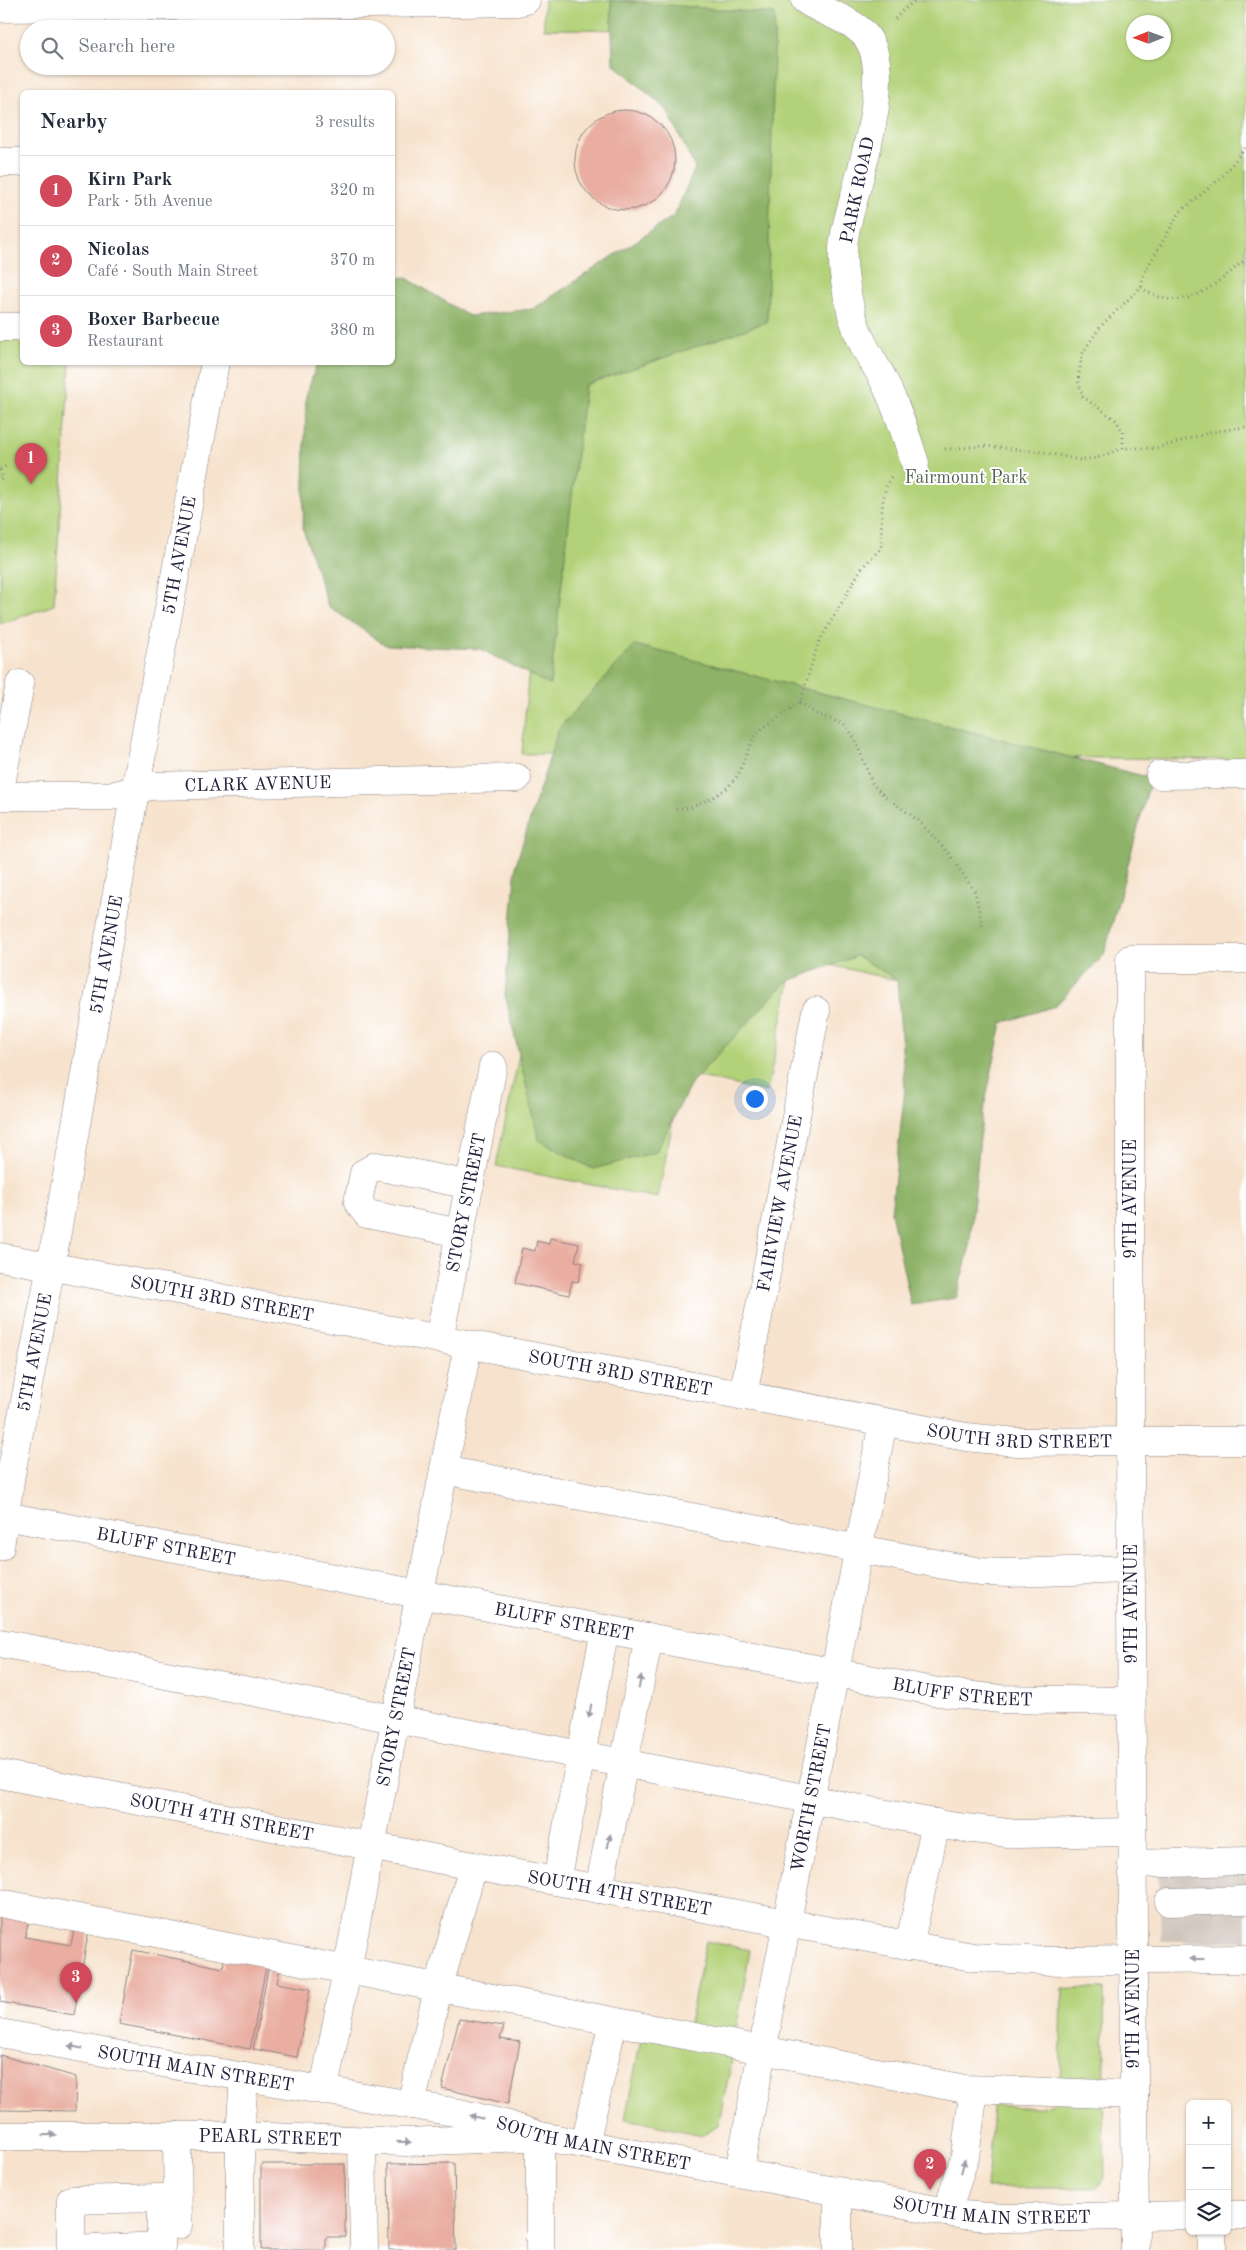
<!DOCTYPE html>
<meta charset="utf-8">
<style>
:root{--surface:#fff;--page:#f6f6f7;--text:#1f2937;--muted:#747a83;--line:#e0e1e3;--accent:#d1495b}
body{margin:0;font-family:"Old Standard TT",serif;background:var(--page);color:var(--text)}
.controls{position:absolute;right:15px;bottom:15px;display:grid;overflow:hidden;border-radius:8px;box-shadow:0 1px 4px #0004}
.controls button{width:45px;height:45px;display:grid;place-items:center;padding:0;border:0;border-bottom:1px solid var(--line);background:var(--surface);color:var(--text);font:25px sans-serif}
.compass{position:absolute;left:1126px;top:15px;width:45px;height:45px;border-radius:50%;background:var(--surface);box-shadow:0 1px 4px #0004;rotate:269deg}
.you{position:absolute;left:754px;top:1098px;width:18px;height:18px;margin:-12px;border:4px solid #fff;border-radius:50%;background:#1a73e8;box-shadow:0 0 0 8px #1a73e833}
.badge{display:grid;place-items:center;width:32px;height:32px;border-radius:50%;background:var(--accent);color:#fff;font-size:16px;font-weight:700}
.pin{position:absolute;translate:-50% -41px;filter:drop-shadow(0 1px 2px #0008)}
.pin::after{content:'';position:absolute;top:26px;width:18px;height:15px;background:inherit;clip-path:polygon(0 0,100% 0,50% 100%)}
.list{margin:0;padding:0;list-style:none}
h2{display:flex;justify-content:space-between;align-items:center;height:65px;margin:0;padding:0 20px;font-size:21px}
h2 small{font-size:16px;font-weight:400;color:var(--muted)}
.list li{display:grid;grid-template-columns:32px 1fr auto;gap:15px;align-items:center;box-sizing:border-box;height:70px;padding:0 20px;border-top:1px solid var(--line)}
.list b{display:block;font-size:19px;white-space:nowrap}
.list p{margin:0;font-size:16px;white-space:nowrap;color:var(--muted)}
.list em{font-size:16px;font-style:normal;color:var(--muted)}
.icon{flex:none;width:28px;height:28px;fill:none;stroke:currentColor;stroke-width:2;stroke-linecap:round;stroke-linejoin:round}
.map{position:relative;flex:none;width:1246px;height:2250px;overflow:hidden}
.search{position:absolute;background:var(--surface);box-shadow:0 1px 4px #0004;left:20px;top:20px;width:375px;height:55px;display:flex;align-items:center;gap:12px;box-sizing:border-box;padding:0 18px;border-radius:28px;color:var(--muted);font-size:19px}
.panel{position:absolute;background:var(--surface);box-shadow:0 1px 4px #0004;left:20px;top:90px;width:375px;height:275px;border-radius:8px}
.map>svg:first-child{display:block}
</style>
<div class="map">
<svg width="1246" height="2250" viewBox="0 0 1246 2250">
<rect width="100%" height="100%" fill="#fff"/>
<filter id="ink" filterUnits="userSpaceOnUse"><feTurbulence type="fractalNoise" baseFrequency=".02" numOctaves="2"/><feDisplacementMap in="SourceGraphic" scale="10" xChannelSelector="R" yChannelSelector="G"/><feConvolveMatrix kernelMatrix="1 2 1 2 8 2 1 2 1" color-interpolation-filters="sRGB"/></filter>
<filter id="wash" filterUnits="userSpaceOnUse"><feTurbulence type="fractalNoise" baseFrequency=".0096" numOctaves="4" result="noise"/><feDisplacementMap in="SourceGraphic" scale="20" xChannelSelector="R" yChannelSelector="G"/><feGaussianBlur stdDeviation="1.12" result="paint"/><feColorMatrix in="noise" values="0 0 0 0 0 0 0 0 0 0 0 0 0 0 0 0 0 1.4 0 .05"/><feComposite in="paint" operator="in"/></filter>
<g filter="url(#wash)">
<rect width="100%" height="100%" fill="#f7e3cd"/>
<polygon fill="#cdc2b9" points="1246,1873 1246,1941 1161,1941 1159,1874"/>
<g fill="#b3d178" stroke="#6a7a5a" fill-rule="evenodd">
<path d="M 544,0 L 1246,0 L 1246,760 L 965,756 L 926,987 L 795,957 L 767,1092 L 682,1073 L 658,1198 L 496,1166 L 575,785 L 574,754 L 522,754 L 553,360 L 746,305 L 743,31 L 544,29 ZM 1134,22 L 1164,22 L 1164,52 L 1134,52 Z"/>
<polygon points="0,337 22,337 22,362 70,363 54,605 0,624"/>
<polygon points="706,1941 750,1950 735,2036 688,2028"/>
<polygon points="1062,1988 1104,1989 1105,2085 1060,2085"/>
<polygon points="642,2034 734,2051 718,2126 703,2135 625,2119"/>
<polygon points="1068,2098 1103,2098 1105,2178 1096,2188 987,2188 993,2105 1037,2108"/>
</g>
<g fill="#8eb368" stroke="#586a52">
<polygon points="611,0 775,14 767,322 585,385 550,685 480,649 385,645 328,606 303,529 306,396 317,363 392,362 393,279 405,277 469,316 533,309 674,216 695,168 667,110 613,63"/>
<polygon points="635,645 1151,778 1104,955 1055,1006 1002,1023 982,1117 969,1250 956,1298 911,1305 891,1212 905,1089 897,980 857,956 786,982 692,1082 656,1152 593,1169 539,1140 505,995 516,864 559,728"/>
</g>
<g id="blocks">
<g fill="#e9aea1">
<circle cx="625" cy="160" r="50"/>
<polygon points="550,1238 579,1244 575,1261 583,1262 578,1282 572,1281 569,1295 515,1283 522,1248 535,1251 537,1241 549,1244"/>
<polygon points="0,1908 30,1914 25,1937 71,1945 74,1931 88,1934 74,2015 0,2002"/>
<polygon points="133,1950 223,1968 225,1953 266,1967 250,2049 119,2024"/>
<polygon points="269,1965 280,1967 277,1983 310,1989 297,2057 253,2049"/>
<polygon points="459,2019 504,2026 500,2039 520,2042 508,2104 442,2088"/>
<polygon points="0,2055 76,2077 75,2111 0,2110"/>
<polygon points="454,2163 456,2250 389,2250 388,2164"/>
<polygon points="261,2164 345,2164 345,2237 326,2237 326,2250 261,2250"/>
</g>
</g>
</g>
<g filter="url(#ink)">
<use href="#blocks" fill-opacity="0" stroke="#8c8284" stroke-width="1"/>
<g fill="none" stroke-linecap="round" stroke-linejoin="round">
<g stroke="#8c8284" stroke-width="29">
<g id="minor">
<path d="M 805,0 C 823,13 849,18 864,34 C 898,69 856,184 846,228 C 842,245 842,264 845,281 C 848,303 854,326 864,346 C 871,359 880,372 886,385 C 898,411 907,437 915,463"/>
<polyline points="0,8 461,3 517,2 526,0"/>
<polyline points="0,162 22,162"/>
<polyline points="0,327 22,327"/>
<polyline points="1160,775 1246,774"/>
<polyline points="0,790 20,684"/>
<path id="s1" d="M 0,796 L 111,796 L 151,786 L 517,778"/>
<polyline points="460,1233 367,1214 358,1202 364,1173 376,1166 470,1185"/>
<path id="s2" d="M 0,1257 L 966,1437 L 1017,1442 L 1130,1441 L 1130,959 L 1246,959"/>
<path id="s3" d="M 439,1339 L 493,1066"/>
<path id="s4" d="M 743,1396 L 816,1011"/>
<polyline points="444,1470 981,1572 1010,1573 1130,1569"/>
<path id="s5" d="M 0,1547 L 11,1474 L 51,1266 L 135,791 L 215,362"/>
<polyline points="0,1643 949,1826 1016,1834 1132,1832"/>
<path id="s6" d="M 0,1774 L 473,1866 L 973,1957 L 1045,1961 L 1246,1959"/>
<polyline points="1132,1864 1246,1861"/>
<polyline points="557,1881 605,1629"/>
<polyline points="599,1889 649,1637"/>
<polyline points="1169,1902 1246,1900"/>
<polyline points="0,1903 965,2089 1134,2095"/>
<polyline points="909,1946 936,1823"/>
<path id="s7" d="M 324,2089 L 468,1345"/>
<polyline points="411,2105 438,1989 473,1866"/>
<polyline points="177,2136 178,2225"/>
<polyline points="540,2136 540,2250"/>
<polyline points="362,2141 364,2250"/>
<polyline points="585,2144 613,2022"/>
<path id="s8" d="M 739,2172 L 883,1422"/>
<polyline points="838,2190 838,2250"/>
<polyline points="947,2212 965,2156 974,2090"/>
<polyline points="1227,2215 1246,2215"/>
<polyline points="1135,2216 1190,2215"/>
<polyline points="1212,2231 1212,2250"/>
<polyline points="71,2250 71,2200 161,2198 161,2246 72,2250"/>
<polyline points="240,2250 240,2136 244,2077"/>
</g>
</g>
<g stroke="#8c8284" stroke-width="29">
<g id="major">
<path id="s9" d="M 0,1515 L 938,1692 L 1001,1699 L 1131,1701"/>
<path id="s10" d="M 0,2033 L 179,2066 L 460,2113 L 505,2124 L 540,2136 L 963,2215 L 1003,2218 L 1135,2216"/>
<path id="s11" d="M 0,2136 L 240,2136 L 406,2142 L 528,2137"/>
<polyline points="1135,2250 1130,1441 1246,1441"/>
</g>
</g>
<g stroke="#8c8284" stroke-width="3" stroke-dasharray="1 4" stroke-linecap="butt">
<polyline points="895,19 903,10 916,0"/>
<path d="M 1141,287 C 1183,318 1214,285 1246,259"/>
<polyline points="1123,448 1123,432 1116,420 1083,397 1078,381 1082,354 1100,327 1141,287 1144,273 1180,212 1222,177 1246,147"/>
<polyline points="945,449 984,446 1042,452 1080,460 1097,458 1123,448 1157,448 1212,432 1246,427"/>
<polyline points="0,469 9,465"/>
<polyline points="0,470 3,478 0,479"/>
<polyline points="800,702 816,714 844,724 854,737 873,785 886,797 919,821 949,854 975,892 984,933"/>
<path d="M 676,809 L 691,807 L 710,799 L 727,788 L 738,775 L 751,743 L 759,731 L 800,702 L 818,644 L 861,569 L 881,548 C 882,524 879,495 892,475"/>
</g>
<use href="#minor" stroke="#fff" stroke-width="28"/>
<use href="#major" stroke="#fff" stroke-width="28"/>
</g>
<defs><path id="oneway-solid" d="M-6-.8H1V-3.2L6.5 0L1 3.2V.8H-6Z" transform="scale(1.25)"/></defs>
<g fill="#9c9ca7">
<use href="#oneway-solid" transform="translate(640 1682) rotate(-79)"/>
<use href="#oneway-solid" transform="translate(590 1711) rotate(101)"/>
<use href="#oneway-solid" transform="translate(609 1841) rotate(-79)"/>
<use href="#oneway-solid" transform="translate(1197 1959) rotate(180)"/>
<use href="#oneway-solid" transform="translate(75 2047) rotate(-169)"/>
<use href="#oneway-solid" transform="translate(476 2117) rotate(-167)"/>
<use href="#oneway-solid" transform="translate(49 2135) rotate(-1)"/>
<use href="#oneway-solid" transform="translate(404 2142) rotate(1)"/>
<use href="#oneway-solid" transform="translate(963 2166) rotate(-75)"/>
</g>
</g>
<g text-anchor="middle" stroke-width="4" stroke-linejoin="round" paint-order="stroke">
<g font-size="18" fill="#22223b" stroke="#fff">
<text transform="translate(857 190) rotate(-78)" y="6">PARK ROAD</text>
<text dy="6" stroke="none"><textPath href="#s5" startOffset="1008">5TH AVENUE</textPath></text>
<text dy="6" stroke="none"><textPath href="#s1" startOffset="259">CLARK AVENUE</textPath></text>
<text dy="6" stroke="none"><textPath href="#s5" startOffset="602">5TH AVENUE</textPath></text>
<text transform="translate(1130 1199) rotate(-90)" y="6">9TH AVENUE</text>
<text dy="6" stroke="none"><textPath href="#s3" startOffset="139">STORY STREET</textPath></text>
<text dy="6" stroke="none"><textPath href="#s4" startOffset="196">FAIRVIEW AVENUE</textPath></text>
<text dy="6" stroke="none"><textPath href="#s2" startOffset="226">SOUTH 3RD STREET</textPath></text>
<text dy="6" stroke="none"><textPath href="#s5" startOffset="198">5TH AVENUE</textPath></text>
<text dy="6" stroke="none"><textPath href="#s2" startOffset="631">SOUTH 3RD STREET</textPath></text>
<text dy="6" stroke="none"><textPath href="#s2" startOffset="1036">SOUTH 3RD STREET</textPath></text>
<text dy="6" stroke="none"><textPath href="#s9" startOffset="169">BLUFF STREET</textPath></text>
<text transform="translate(1131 1604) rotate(-90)" y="6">9TH AVENUE</text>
<text dy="6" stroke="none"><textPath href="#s9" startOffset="574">BLUFF STREET</textPath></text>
<text dy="6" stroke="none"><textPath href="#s9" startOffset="979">BLUFF STREET</textPath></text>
<text dy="6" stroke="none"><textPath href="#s7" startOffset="379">STORY STREET</textPath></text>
<text dy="6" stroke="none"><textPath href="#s8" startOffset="381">WORTH STREET</textPath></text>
<text dy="6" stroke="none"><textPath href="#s6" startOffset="226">SOUTH 4TH STREET</textPath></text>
<text dy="6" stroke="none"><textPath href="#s6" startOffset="631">SOUTH 4TH STREET</textPath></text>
<text transform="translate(1133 2009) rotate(-90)" y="6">9TH AVENUE</text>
<text dy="6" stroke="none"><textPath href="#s10" startOffset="199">SOUTH MAIN STREET</textPath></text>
<text dy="6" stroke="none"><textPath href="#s11" startOffset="270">PEARL STREET</textPath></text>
<text dy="6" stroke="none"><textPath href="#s10" startOffset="604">SOUTH MAIN STREET</textPath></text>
<text dy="6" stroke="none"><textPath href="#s10" startOffset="1009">SOUTH MAIN STREET</textPath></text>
</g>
<g font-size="18" fill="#555f50" stroke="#fff">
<text x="966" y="483">Fairmount Park</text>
</g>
</g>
</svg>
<div class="controls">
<button>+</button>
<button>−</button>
<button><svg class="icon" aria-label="layers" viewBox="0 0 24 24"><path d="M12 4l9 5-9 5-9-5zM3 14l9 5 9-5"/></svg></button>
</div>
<svg class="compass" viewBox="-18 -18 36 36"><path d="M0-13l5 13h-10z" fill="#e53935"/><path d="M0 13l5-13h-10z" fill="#747a83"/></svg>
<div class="you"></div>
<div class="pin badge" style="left:31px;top:484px">1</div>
<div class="pin badge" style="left:930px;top:2190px">2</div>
<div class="pin badge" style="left:76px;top:2003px">3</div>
<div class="search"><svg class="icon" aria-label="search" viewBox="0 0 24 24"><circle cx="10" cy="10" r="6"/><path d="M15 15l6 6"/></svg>Search here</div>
<section class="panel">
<h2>Nearby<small>3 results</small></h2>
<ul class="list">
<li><span class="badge">1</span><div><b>Kirn Park</b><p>Park · 5th Avenue</p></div><em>320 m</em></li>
<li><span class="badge">2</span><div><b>Nicolas</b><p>Café · South Main Street</p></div><em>370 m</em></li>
<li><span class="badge">3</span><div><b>Boxer Barbecue</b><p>Restaurant</p></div><em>380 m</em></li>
</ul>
</section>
</div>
